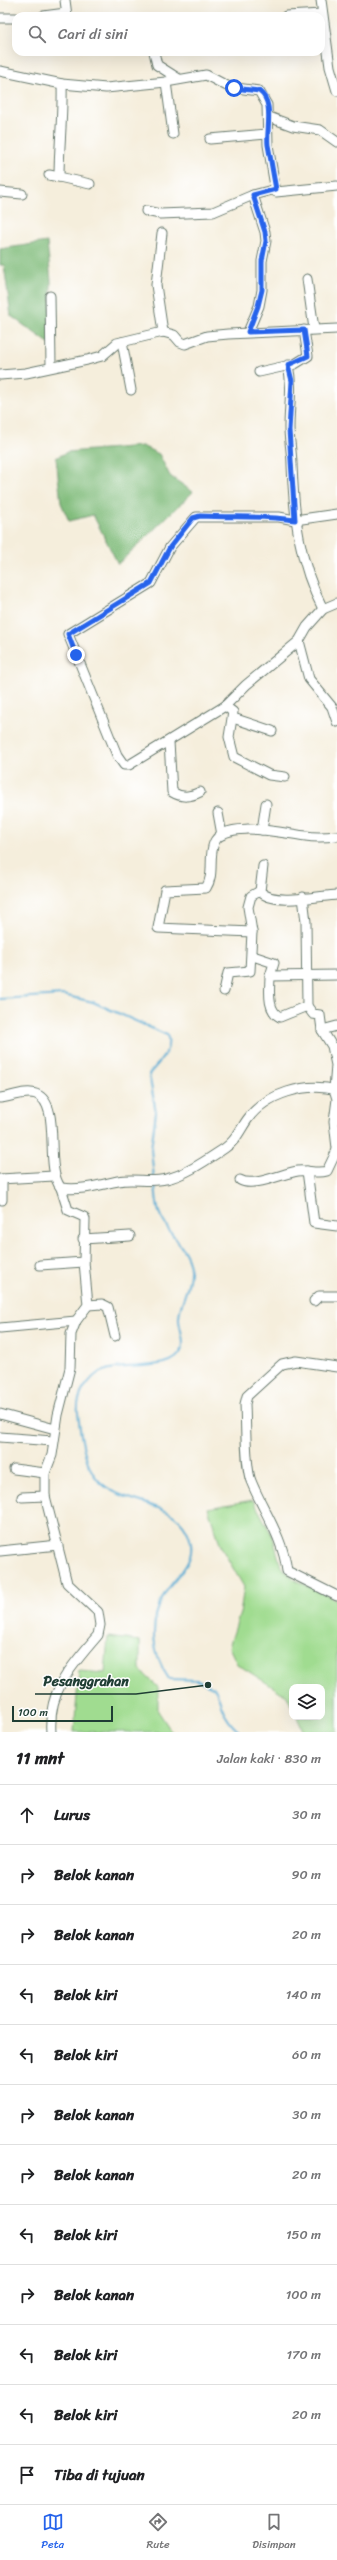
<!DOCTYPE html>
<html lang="id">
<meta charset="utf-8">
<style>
:root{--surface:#fff;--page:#f2f2f2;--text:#202124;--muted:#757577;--line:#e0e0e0;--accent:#2563eb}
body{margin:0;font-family:Sriracha,sans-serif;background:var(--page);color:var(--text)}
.controls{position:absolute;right:12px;bottom:12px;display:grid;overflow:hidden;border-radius:8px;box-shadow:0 4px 16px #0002}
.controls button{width:36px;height:36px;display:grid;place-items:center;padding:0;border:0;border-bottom:1px solid var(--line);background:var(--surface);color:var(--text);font:20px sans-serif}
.scale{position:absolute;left:12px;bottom:10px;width:101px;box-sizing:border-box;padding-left:4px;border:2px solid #1f3d34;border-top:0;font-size:11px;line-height:14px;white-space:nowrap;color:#1f3d34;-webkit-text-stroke:3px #fff;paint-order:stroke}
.stop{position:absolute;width:12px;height:12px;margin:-9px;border:3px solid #2563eb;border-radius:50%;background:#fff}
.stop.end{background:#2563eb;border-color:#fff;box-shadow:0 1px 4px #0008}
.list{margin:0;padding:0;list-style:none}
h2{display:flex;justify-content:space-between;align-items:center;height:52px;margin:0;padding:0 16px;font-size:17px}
h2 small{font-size:13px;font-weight:400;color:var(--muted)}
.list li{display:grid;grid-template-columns:26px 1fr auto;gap:12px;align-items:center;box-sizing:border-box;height:60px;padding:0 16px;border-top:1px solid var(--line)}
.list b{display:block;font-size:15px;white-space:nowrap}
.list em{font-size:13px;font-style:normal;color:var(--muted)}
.icon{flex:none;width:22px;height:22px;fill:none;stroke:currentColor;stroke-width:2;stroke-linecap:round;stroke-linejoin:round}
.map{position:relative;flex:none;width:337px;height:1732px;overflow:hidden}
.search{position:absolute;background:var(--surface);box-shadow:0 4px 16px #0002;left:12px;right:12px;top:12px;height:44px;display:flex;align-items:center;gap:10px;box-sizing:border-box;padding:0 14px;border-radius:12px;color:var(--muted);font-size:15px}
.sheet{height:772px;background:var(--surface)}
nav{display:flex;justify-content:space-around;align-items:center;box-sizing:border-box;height:56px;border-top:1px solid var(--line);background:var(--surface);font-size:11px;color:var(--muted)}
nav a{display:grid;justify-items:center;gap:2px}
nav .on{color:var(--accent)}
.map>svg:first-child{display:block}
</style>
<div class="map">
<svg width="337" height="1732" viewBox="0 0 337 1732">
<rect width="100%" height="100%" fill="#fff"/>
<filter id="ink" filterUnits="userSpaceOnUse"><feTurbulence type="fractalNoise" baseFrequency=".025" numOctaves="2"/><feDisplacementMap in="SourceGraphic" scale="8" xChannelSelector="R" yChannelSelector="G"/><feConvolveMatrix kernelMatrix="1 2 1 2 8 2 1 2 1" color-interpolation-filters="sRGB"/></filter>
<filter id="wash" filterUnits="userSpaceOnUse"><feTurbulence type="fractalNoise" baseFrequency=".012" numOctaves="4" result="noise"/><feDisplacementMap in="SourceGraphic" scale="16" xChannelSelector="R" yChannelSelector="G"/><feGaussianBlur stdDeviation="0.9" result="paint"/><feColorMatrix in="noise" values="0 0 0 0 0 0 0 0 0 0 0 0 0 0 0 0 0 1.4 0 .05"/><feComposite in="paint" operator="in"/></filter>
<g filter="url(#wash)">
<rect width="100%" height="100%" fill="#f5eedc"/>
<g fill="#a0dc90" stroke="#608c62">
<polygon points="253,1500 273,1537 281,1567 295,1580 337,1600 337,1732 304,1732 297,1717 322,1717 322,1687 292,1687 292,1707 287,1696 237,1664 229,1647 240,1613 244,1587 222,1549 208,1508"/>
<polygon points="108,1637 140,1641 140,1670 158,1687 158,1711 172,1732 74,1732 79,1671 105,1673"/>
</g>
<g fill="#80bc7a" stroke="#507c57">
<polygon points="47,242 51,281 50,344 11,316 4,265 0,265 0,249"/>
<polygon points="142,446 159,454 170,476 193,492 118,564 93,515 69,521 61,503 56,458 67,452"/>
</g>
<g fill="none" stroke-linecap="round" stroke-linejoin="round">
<g stroke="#57abd3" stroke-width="2">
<path d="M 0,999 L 63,995 L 93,1002 L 167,1035 C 173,1051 158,1063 149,1074 L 156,1112 L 151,1149 L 154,1178"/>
<path d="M 155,1183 C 156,1192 156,1203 159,1212 C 165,1231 189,1248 190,1269 C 191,1287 180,1301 179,1317 C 178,1327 186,1339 182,1349 C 174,1375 116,1360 97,1374 C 92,1377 88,1383 84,1388 C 79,1396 77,1403 78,1413 C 80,1432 84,1464 97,1479 C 123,1509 184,1497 191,1544 C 194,1565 173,1579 164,1595 C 149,1623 151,1653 169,1679 L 198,1680 L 215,1688 C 222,1706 224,1720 240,1732"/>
</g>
</g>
</g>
<g filter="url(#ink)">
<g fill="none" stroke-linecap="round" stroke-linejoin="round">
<g stroke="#6a7b6f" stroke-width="11">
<g id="minor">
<polyline points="65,0 67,16"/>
<polyline points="321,0 330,67 337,91"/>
<polyline points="43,16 66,13"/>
<polyline points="286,16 322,14"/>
<polyline points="0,18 16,18"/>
<polyline points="154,52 157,65 179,79"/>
<polyline points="0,71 62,84 106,88 166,82 206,75 229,87 259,91 267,105 268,145 276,192 337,186"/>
<polyline points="166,82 173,134"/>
<polyline points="269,117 293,126 320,130 337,142"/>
<polyline points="210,139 267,134"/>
<path d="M 49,175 L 59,177 C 59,145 63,116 62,84"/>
<polyline points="59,177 90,184"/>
<polyline points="0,192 22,194"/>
<polyline points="146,211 160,214 213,212 253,195 276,189"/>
<polyline points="162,233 156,285 163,332"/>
<polyline points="307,279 314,329"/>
<polyline points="50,296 51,366"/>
<polyline points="248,332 259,306 262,290 262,261 266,241 265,232 253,195"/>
<polyline points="122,342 131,390"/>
<path d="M 288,365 C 293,387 289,406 289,428 C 289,440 292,453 292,465 C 294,516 299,563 323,609"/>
<polyline points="259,372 295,364 308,356 304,330"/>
<polyline points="0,375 26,373 87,360 102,356 117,343 163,332 174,335 180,342 185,344 207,336 228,334 337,329"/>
<polyline points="337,514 295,520 279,517 196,517 170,547 151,583 68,634 117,755 124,765 129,765 225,706 246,685 299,641 307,627 323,609 337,603"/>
<polyline points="299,641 309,679 332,707 337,722"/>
<polyline points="225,706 233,712 229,737 234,757 269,775 285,777"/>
<polyline points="233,718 272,731"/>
<path d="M 169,742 L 172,792 C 182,798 190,797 200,792"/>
<polyline points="218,813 222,835"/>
<polyline points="262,830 266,804"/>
<path d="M 263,866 L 260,891 C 272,906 318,896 337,895"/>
<polyline points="303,897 306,922 307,1006"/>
<path d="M 252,932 L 158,928 L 165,890 L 206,888 C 215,874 208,858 214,843 C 224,818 286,834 306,836 C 316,838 327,837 337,836"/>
<polyline points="253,956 274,963 270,976 337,975"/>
<path d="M 270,976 C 270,989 266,1010 280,1017 L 307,1006 L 313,1014 L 320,1015 L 322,1030 L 332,1046 L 336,1065 L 334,1089 L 337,1099 L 334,1122 L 337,1148"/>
<polyline points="224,991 228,973 250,971 252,932 248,907 251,896 260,891"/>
<polyline points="322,1030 337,1026"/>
<path d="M 0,1098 C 11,1097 26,1090 36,1094 C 63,1105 43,1166 61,1188 C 81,1191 98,1185 118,1181 C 134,1178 150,1183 166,1179 C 186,1175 208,1159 225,1148 C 236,1141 240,1130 247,1120 C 266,1093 306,1082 337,1090"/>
<polyline points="307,1171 314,1223 337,1226"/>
<polyline points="0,1179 54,1176"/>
<polyline points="2,1179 2,1200"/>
<path d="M 240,1180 C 253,1188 283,1173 298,1171 C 308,1170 317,1174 327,1171 L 337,1150"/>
<polyline points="83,1239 130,1236"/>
<polyline points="40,1265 84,1262"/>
<polyline points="314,1301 319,1296 337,1296"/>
<polyline points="88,1305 102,1304 108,1307 115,1336"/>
<polyline points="0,1328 76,1321"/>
<path d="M 337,1367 L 296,1361 L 282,1364 L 247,1396 L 245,1404 C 246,1421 245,1467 251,1481 C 263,1511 283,1537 287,1571 L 337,1596"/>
<polyline points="0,1414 55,1429"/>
<polyline points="0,1437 53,1441"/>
<polyline points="14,1469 45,1473"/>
<polyline points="22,1497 45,1496"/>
<polyline points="0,1551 58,1545"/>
<path d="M 51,1732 C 48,1689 72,1666 98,1635 L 100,1625 L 98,1612 L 67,1583 L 45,1496 L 45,1473 L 52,1455 L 58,1415 L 70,1368 L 71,1334 L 76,1321 L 88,1305 L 84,1262 L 85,1219 L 84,1217 L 68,1210 L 61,1188"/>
</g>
</g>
<use href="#minor" stroke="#fff" stroke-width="9"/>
</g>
</g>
<g fill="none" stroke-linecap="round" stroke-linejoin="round" filter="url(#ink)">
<path stroke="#2563eb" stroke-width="5" d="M 76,655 L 68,634 L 151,583 L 170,547 L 193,518 L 200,516 C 231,518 264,515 295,520 L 289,430 L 292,381 L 288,365 L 308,356 L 304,330 L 248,332 L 258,306 L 262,290 L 262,261 L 266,241 L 265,232 L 253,195 L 276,189 C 273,174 271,160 268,145 C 266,129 275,102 259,91 L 234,88"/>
</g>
<path fill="none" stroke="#1f3d34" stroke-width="1.5" d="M208 1685L136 1694H35"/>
<circle fill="#1f3d34" stroke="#fff" stroke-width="1.5" cx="208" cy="1685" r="4"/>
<g font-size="14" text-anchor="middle" font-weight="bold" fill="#1f3d34" stroke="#fff" stroke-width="3" stroke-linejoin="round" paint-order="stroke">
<text x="86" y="1686">Pesanggrahan</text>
</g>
</svg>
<div class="controls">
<button><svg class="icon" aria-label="layers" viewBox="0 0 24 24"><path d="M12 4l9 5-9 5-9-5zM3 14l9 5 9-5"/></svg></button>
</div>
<div class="scale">100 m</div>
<div class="stop" style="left:234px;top:88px"></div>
<div class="stop end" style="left:76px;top:655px"></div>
<div class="search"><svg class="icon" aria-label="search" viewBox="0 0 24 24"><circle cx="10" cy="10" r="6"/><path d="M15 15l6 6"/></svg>Cari di sini</div>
</div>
<section class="sheet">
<h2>11 mnt<small>Jalan kaki · 830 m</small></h2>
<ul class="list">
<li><svg class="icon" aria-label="ahead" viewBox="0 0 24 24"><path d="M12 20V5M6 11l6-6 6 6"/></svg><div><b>Lurus</b></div><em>30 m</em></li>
<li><svg class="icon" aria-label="right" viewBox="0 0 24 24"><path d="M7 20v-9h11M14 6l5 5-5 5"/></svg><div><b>Belok kanan</b></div><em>90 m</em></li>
<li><svg class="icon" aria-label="right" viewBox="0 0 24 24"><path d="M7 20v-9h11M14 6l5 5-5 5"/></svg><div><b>Belok kanan</b></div><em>20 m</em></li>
<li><svg class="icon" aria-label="left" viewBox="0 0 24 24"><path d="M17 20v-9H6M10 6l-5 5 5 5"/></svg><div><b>Belok kiri</b></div><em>140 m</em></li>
<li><svg class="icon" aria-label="left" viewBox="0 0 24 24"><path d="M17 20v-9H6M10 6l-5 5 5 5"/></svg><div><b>Belok kiri</b></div><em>60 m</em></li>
<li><svg class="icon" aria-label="right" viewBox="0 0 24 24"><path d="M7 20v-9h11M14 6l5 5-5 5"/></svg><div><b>Belok kanan</b></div><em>30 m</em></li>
<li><svg class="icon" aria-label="right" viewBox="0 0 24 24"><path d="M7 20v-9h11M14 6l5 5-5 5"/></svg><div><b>Belok kanan</b></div><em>20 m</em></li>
<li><svg class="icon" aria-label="left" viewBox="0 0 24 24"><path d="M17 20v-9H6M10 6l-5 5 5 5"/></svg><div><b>Belok kiri</b></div><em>150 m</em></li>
<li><svg class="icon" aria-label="right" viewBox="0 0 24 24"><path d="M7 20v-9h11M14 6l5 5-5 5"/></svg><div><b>Belok kanan</b></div><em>100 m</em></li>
<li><svg class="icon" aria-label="left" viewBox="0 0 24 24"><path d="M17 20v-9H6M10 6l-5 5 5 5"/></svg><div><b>Belok kiri</b></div><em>170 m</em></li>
<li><svg class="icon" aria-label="left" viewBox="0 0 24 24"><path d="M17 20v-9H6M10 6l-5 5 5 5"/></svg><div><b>Belok kiri</b></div><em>20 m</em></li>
<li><svg class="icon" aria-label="arrive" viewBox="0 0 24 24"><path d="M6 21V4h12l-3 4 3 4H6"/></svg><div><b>Tiba di tujuan</b></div></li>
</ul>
</section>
<nav>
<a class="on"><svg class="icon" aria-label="map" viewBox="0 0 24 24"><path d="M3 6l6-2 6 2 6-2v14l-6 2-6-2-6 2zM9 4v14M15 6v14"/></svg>Peta</a>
<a><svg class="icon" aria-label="directions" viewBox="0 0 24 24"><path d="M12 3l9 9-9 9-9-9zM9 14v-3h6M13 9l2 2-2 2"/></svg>Rute</a>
<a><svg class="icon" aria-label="saved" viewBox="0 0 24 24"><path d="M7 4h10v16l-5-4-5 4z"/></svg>Disimpan</a>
</nav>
